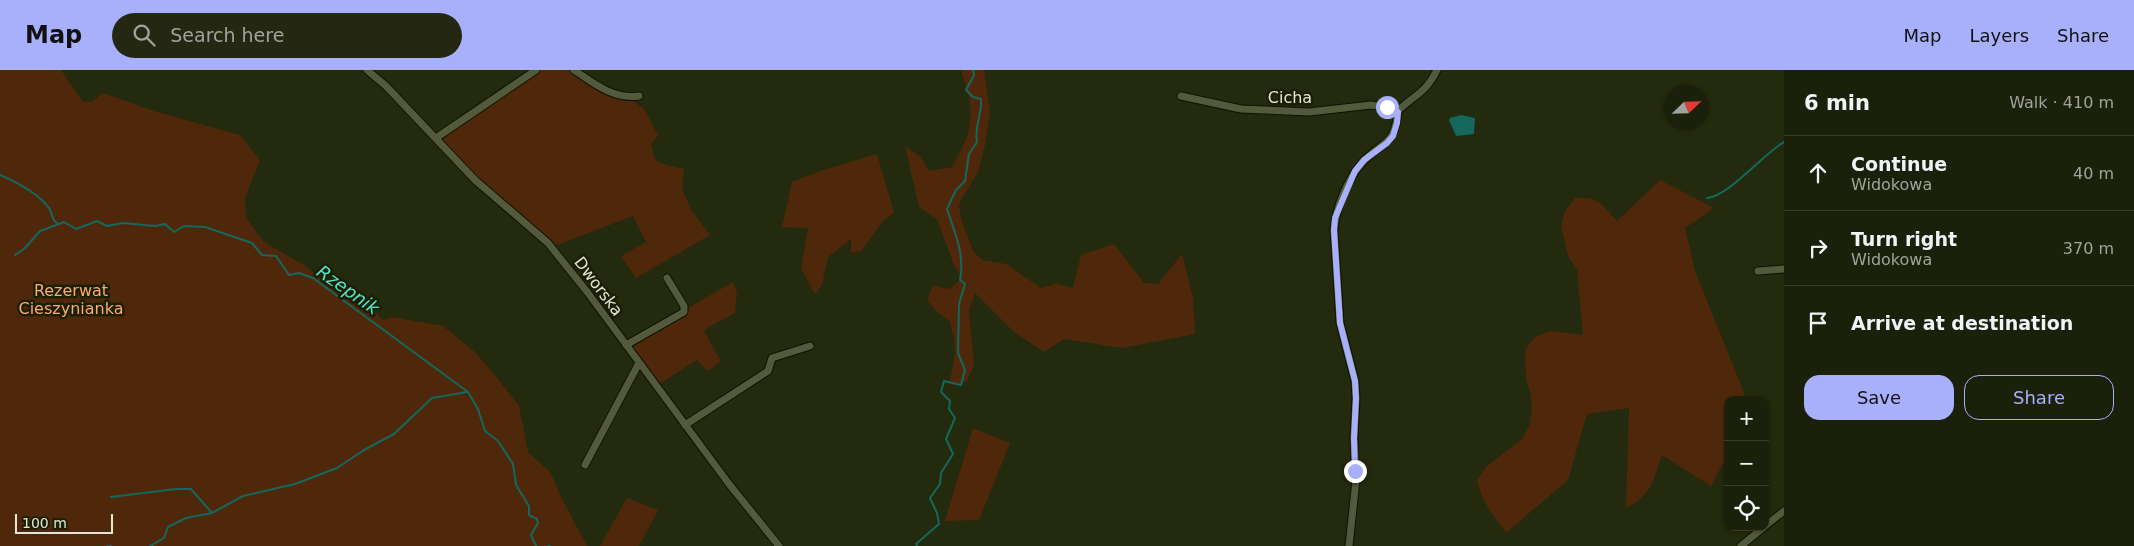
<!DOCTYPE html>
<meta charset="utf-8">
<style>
:root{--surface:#1b200a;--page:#242813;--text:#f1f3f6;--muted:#a0a39c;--line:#393e2b;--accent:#a8b0fc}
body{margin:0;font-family:"DejaVu Sans",sans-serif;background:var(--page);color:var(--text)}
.controls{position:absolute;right:15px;bottom:15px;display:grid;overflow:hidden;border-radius:10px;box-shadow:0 1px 4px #0004}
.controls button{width:45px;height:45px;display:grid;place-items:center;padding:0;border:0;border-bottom:1px solid var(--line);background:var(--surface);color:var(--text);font:25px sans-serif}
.compass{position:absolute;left:1664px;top:15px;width:45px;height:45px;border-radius:50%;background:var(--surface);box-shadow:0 1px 4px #0004;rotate:67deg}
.scale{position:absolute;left:15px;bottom:12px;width:98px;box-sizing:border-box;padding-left:5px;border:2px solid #e2e6d5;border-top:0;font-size:14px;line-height:18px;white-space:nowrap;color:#e2e6d5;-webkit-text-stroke:4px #1b2004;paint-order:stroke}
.stop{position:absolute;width:15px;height:15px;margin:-11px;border:4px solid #a8b0fc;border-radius:50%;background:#fff}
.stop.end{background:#a8b0fc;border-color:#fff;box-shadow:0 1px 5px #0008}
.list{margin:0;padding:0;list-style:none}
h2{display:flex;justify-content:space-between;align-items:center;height:65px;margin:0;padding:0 20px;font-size:21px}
h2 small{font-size:16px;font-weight:400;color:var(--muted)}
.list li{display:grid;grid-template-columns:32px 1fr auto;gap:15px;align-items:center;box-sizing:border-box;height:75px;padding:0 20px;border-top:1px solid var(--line)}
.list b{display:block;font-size:19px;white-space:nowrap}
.list p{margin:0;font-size:16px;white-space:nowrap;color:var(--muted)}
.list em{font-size:16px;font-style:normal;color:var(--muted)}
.actions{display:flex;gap:10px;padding:15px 20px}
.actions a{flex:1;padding:11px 0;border:1px solid var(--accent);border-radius:15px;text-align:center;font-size:18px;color:var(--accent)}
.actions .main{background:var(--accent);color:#111}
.icon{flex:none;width:28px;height:28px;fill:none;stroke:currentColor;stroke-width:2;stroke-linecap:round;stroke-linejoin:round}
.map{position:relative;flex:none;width:1784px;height:476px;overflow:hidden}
header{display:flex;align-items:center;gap:30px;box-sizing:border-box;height:70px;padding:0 25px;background:var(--accent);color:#111}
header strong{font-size:24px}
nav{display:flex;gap:28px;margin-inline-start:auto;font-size:18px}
.search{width:350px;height:45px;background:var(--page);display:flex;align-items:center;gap:12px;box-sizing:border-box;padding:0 18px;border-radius:28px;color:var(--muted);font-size:19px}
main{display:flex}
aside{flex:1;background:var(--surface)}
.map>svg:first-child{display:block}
</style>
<header>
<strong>Map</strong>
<div class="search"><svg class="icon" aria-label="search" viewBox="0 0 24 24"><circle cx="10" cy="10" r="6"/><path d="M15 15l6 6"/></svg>Search here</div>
<nav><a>Map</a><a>Layers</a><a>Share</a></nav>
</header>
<main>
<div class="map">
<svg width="1784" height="476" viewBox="0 0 1784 476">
<rect width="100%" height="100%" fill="#242a0d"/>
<g fill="#4f280b">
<polygon points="0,0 61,0 83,32 91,32 103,23 157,42 240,65 260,90 245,128 246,148 264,172 304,195 326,213 372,235 380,248 384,250 391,247 443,256 475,282 498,309 519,336 528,382 551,403 561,427 587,476 0,476"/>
<polygon points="541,0 569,0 603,24 633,31 644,39 658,65 651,75 655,90 666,95 684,99 682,118 691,140 710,165 636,208 622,188 624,184 646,172 633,146 557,175 468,100 441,69 442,66"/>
<path d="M 961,0 L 984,0 L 990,42 L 985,75 L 978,102 L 961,130 L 959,136 L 961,149 L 973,181 L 982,190 L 1006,194 L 1041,218 L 1056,214 L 1073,218 L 1081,185 L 1114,174 L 1144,213 L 1158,214 L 1182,184 L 1193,228 L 1195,264 L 1122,278 L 1064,269 L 1044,282 L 1013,261 L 975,223 L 969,240 L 974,295 L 967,311 L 949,315 L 955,283 L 954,267 L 950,252 L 937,242 L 927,230 L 933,216 L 950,219 L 962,208 L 954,195 L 937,149 L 919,137 L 905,76 L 920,86 L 929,101 L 952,97 C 967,70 975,54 968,22 C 966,15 963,8 961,0 Z"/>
<polygon points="877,84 894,143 884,150 861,181 851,183 851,169 828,187 822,215 815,224 801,198 808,158 782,157 792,112 823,100"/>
<path d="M 1660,110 L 1714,138 L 1685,158 L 1695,201 L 1747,330 L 1728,330 L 1728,384 L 1711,416 L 1662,385 C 1652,412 1653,424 1626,438 L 1629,338 L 1587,344 L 1568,410 L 1506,463 C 1493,445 1482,432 1477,410 L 1486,397 L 1522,369 L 1529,356 L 1532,340 L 1531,325 L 1526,310 L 1525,280 L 1535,267 L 1550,261 L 1583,265 L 1577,200 L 1568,186 L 1561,156 L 1565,141 L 1575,128 C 1600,127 1600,133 1617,151 Z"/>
<polygon points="733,212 737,223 735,243 709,257 704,261 721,291 708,301 697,290 659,314 631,278 685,245 686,239"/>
<polygon points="973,358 1010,373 979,450 945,451"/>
<polygon points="627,428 658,440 639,476 600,476"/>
</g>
<polygon fill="#14685d" points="1461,45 1475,48 1474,64 1456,66 1449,50 1450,48"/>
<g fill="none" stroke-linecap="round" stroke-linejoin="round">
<g stroke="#14685d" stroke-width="2">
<path d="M 0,105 C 16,112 38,123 49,138 C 53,144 51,151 59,154 L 64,152 L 76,159 L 97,151 L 107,156 L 123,153 L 155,156 L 165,154 L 174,162 L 184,156 L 205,157 L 252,173 L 262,185 L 276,186 L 289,205 L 299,203 L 313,208 L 468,322 L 478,339 L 485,361 L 498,371 L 513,394 L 516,415 L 529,436 L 529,445 L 537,449 L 538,453 L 531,465 L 536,476"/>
<path d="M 1707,128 C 1729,126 1763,84 1784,72"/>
<polyline points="15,185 25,178 40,161 59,154"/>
<polyline points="111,427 176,419 191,419 212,443"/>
<polyline points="107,476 111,476"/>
<polyline points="150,476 164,468 168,457 186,448 212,443 243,426 295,414 337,398 364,380 394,364 432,328 467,322"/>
<polyline points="548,476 550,476"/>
<path d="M 917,476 L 916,474 L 939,454 L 937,443 L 930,428 L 940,414 L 941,403 L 953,384 L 946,369 L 955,348 L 949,339 L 950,331 L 941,322 L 944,311 L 961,315 L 965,300 L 958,283 L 959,234 L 965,214 L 960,210 C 965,184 955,164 947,139 L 956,120 L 965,111 L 969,84 L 977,72 C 974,57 982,45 981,29 L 973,27 L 966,20 L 974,5 L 973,0"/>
</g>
<g stroke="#0e1200" stroke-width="9">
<g id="street">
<polyline points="367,0 386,16 475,110 548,173 588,223 729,414 779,476"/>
<path d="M 574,0 C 593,13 614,30 639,26"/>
<polyline points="1181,26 1241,39 1309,42 1371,35 1387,37 1398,41"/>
<polyline points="436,68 536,0"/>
<polyline points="1758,201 1784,199"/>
<polyline points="626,275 684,242 684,236 667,208"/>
<polyline points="685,355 768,301 772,288 810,276"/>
<polyline points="585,395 639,293"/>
<polyline points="1765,456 1784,441"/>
<path d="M 1349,476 L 1356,410 L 1354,368 L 1356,328 L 1355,311 L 1340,253 L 1334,160 C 1336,137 1347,110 1362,93 C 1381,71 1395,77 1398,41 C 1414,25 1426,23 1437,0"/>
<polyline points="1741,476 1764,457"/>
</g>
</g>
<use href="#street" stroke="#535a3b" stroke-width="7"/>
</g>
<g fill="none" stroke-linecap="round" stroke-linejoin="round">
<polyline stroke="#a8b0fc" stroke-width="6" points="1355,401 1354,368 1356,328 1355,311 1340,253 1334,160 1335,148 1355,101 1364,90 1387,73 1393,66 1397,53 1398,42 1387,37"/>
</g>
<g text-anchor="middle" stroke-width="5" stroke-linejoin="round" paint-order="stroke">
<g font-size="16" fill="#e2e6d5" stroke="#1b2004">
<text x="1290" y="33">Cicha</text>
<text transform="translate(599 216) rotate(53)" y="6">Dworska</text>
</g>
<g font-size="16" fill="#ffa96e" stroke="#1b2004">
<text x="71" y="226">Rezerwat<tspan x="71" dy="18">Cieszynianka</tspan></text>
</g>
<g font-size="18" font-style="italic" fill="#51e3cf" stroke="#1b2004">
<text transform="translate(348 220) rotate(35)" y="6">Rzepnik</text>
</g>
</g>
</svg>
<div class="controls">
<button>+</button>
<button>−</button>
<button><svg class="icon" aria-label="locate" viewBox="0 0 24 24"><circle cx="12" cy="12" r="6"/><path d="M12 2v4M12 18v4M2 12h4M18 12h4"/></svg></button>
</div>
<svg class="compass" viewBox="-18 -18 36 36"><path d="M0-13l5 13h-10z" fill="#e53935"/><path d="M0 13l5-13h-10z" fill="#a0a39c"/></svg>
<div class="scale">100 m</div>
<div class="stop" style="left:1387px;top:37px"></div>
<div class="stop end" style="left:1355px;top:401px"></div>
</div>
<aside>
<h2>6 min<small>Walk · 410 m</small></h2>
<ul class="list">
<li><svg class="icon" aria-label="ahead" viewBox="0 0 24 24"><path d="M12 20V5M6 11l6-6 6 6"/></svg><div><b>Continue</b><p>Widokowa</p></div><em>40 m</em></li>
<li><svg class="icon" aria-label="right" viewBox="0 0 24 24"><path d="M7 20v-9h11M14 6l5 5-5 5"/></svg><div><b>Turn right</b><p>Widokowa</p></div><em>370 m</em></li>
<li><svg class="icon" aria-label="arrive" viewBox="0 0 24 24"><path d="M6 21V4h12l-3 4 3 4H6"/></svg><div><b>Arrive at destination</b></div></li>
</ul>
<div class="actions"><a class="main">Save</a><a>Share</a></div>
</aside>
</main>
